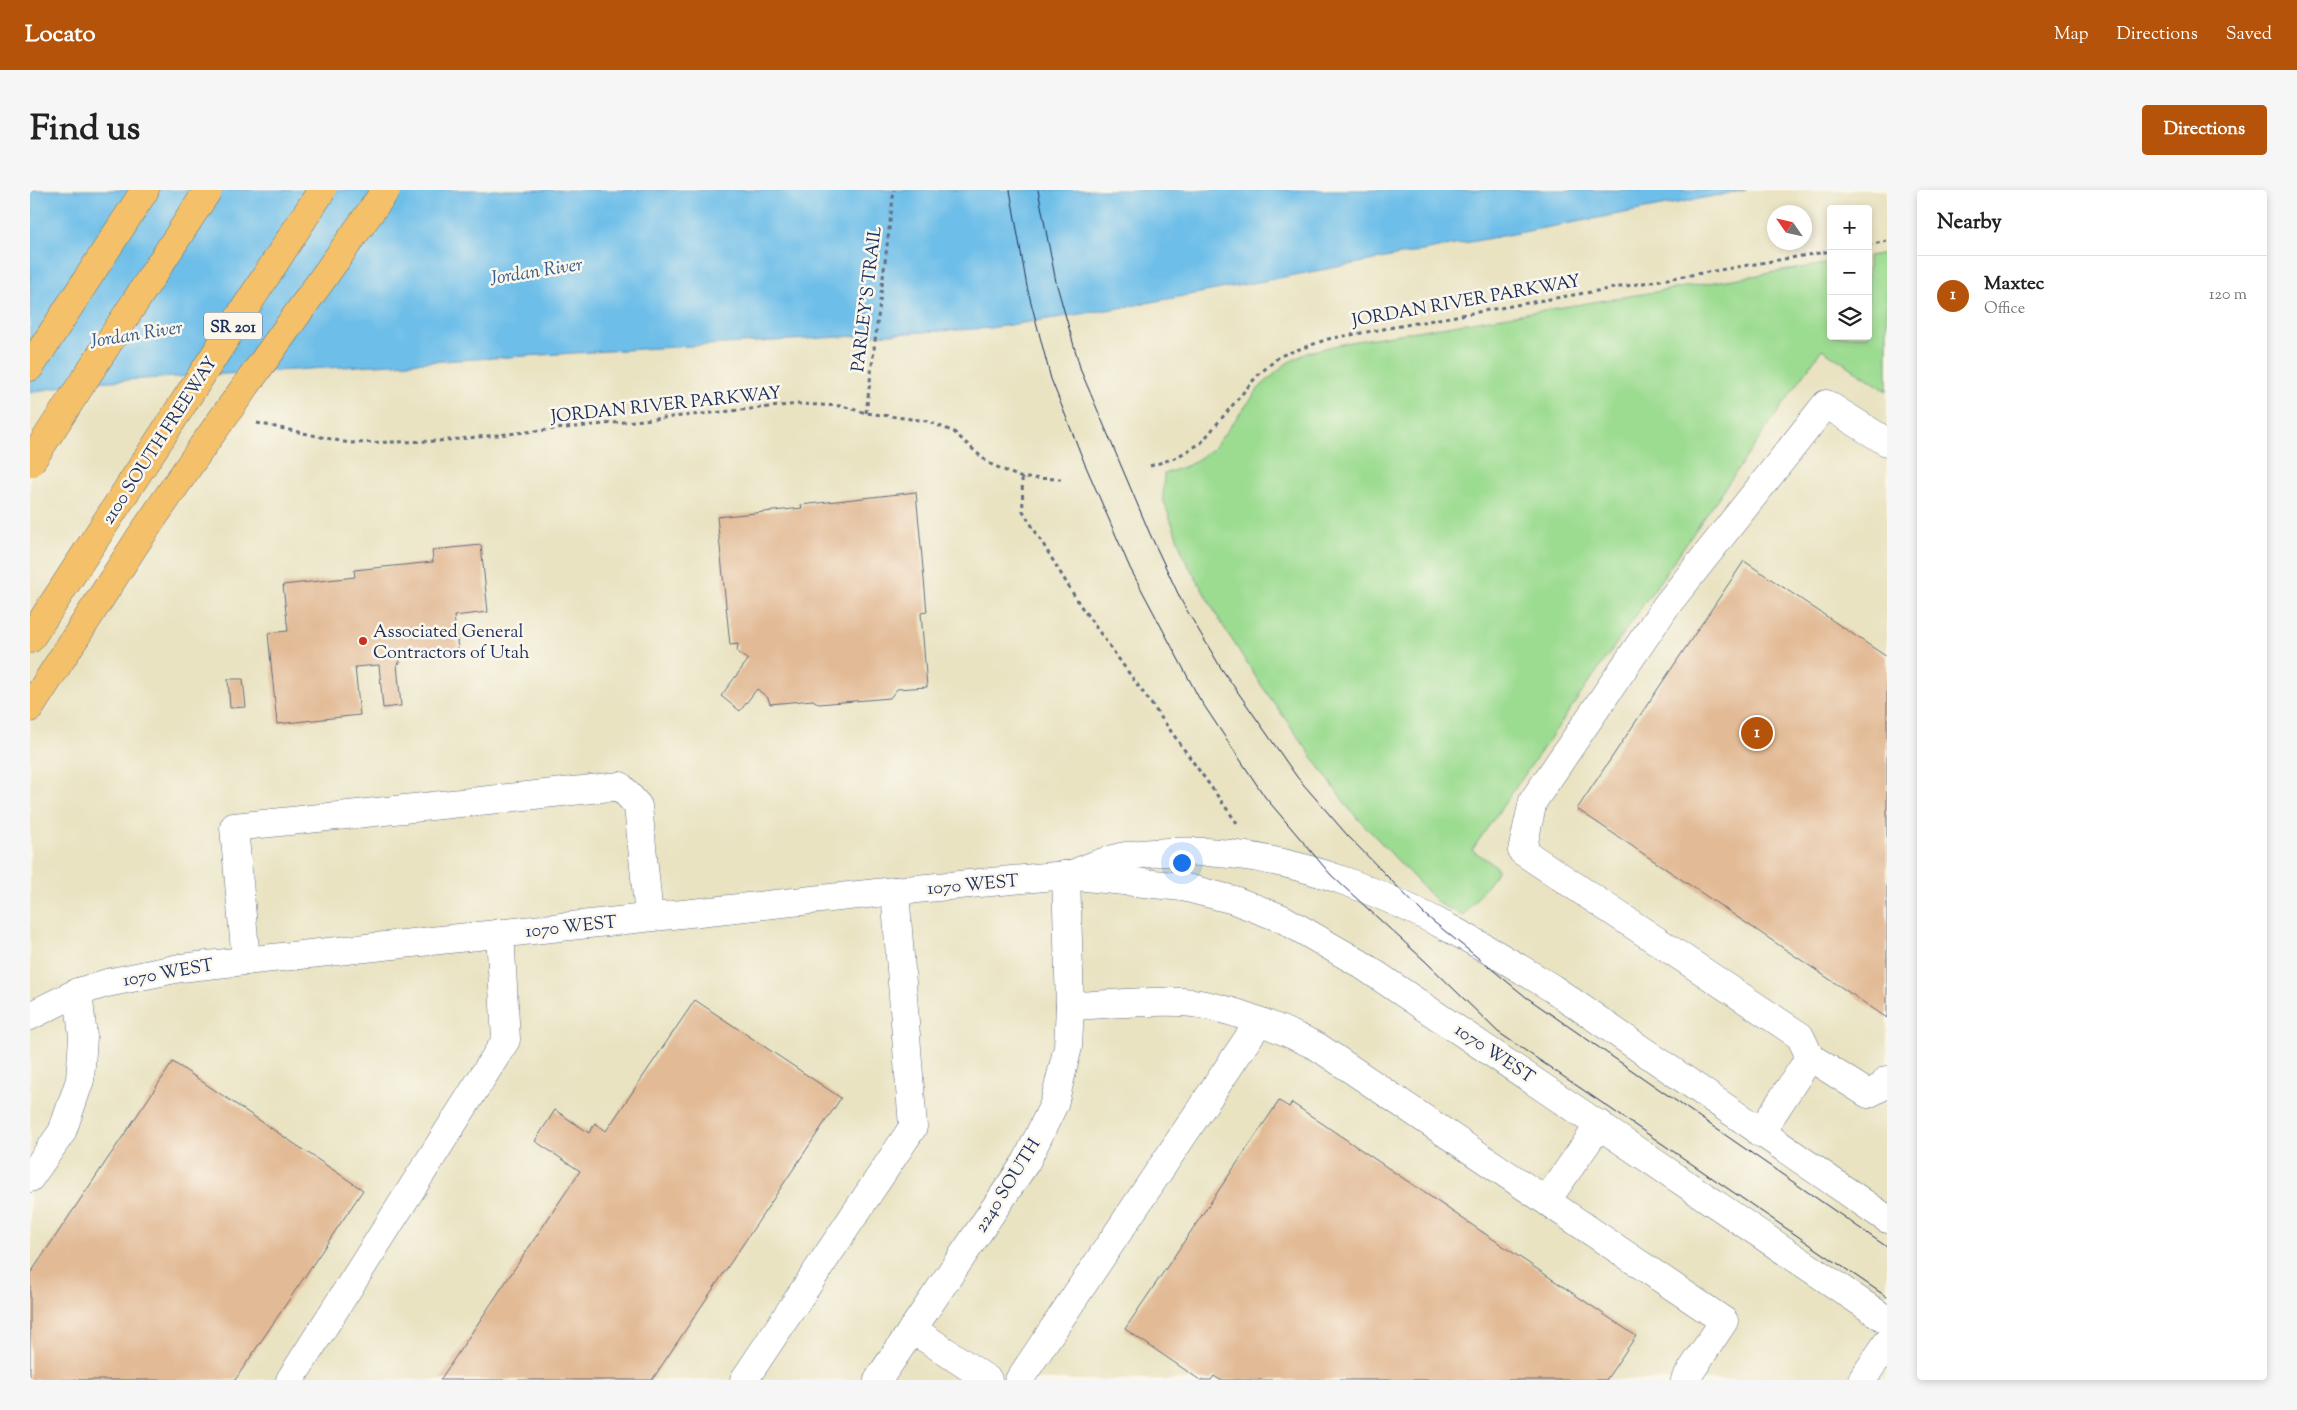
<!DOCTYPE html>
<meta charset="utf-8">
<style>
:root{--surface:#fff;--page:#f6f6f6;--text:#222;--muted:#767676;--line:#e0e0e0;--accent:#b45309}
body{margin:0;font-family:"Sorts Mill Goudy",serif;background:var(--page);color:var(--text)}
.controls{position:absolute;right:15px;top:15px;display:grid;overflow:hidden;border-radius:5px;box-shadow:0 2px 8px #0003}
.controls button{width:45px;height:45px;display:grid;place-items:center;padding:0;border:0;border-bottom:1px solid var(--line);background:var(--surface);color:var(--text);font:25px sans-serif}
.compass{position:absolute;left:1737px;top:15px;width:45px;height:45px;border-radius:50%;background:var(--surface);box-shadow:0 2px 8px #0003;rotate:304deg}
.you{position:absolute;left:1151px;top:672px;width:18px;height:18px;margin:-12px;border:4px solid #fff;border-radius:50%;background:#1a73e8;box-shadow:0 0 0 8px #1a73e833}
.badge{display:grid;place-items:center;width:32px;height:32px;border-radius:50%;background:var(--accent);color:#fff;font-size:16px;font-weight:700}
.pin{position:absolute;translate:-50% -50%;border:2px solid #fff;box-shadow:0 1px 5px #0006}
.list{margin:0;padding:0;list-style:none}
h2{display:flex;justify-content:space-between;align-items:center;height:65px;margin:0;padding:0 20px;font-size:21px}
h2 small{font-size:16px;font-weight:400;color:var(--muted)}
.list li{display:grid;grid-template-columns:32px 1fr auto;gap:15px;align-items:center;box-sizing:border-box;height:80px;padding:0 20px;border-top:1px solid var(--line)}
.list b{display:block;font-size:19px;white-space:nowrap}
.list p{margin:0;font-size:16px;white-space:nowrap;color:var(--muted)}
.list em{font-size:16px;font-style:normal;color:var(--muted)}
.icon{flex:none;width:28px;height:28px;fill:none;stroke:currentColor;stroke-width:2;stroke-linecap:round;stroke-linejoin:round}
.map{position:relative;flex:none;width:1857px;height:1190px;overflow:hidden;border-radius:5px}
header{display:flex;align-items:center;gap:30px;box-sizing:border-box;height:70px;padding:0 25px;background:var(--accent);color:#fff}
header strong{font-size:24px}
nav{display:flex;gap:28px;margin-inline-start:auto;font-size:18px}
.intro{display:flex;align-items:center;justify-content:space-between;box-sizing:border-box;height:120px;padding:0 30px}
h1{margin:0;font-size:35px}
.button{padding:12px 22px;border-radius:5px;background:var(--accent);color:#fff;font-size:18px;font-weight:700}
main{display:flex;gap:30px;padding:0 30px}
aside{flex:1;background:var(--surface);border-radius:5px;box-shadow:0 2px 8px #0003}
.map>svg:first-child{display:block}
</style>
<header>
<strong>Locato</strong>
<nav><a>Map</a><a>Directions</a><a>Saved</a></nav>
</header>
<div class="intro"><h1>Find us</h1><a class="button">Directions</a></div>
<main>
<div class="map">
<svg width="1857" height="1190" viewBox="0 0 1857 1190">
<rect width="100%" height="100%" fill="#fbf7ec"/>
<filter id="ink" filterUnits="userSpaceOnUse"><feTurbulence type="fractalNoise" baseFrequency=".02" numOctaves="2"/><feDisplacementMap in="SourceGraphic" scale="10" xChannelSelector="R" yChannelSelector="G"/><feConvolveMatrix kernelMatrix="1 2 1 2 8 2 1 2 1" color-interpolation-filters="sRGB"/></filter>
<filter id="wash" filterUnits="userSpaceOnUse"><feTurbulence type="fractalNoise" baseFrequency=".0096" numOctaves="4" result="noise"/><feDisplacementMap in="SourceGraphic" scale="20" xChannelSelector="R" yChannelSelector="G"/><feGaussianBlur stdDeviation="1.12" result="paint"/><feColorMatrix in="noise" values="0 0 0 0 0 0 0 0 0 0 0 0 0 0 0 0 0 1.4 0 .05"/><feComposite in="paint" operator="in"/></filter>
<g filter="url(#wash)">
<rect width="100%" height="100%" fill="#e9e3c2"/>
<polygon fill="#9cdc91" stroke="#5c8678" points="1857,63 1857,201 1792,159 1442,660 1466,676 1467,680 1465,685 1433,726 1408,713 1320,620 1229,492 1190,431 1155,369 1133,309 1134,284 1159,275 1183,259 1230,197 1257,173 1279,162 1320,152 1801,73 1801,146 1838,146 1838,66"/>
<polygon fill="#6dbee9" stroke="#4476a4" points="0,0 1716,0 1090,118 960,138 47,193 0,203"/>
<g id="blocks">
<g fill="#e2ba95">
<polygon points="886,302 897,422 891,423 897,497 867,499 860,508 789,514 783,510 740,514 738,508 727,499 710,521 691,506 718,470 707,462 708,454 700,455 687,327 772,318 771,315"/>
<polygon points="451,355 458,422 424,426 428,459 369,465 370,473 367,474 371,516 353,518 349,475 325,477 330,525 247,534 238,443 258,441 253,395 325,387 324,380 403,372 402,360"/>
<polygon points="1714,371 1857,467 1857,828 1547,619"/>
<polygon points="198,489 213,489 216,517 200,518"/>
<polygon points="665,810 811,908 622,1190 410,1190 550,981 505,951 525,920 559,943 565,933 576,941"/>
<polygon points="143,872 333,1000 205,1190 0,1190 0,1084"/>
<polygon points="1249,911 1259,917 1262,913 1606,1146 1576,1190 1190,1190 1184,1186 1181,1190 1170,1190 1095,1139"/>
</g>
</g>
</g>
<g filter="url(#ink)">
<use href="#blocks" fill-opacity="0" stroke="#636e81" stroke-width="1"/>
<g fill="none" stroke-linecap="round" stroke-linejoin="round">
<g stroke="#636e81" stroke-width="29">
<g id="minor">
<path d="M 1047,682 C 1063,676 1080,668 1097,666 C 1255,642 1392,718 1522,798 L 1857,1029"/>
<polyline points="216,771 204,637 590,596 608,616 619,727"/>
<path d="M 1040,816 C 1076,815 1114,810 1151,812 C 1193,814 1250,838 1288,857 L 1694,1131 L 1655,1190"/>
<polyline points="0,826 48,802 77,793 150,778 865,701 1036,685 1153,697 1204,710 1253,729 1329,773 1857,1130"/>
<polyline points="1780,867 1838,904 1853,896 1857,890"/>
<polyline points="1730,943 1780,867 1770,846 1492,661 1503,611 1636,416 1796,214 1857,252"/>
<polyline points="0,988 32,942 50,890 53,847 48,802"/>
<polyline points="1517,1010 1570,934"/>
<polyline points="882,1139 958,1190"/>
<polyline points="260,1190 476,850 470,743"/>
<polyline points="714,1190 883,937 865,701"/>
<polyline points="848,1190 996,972 1024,914 1038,857 1040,816 1036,685"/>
<polyline points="989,1190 1229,832"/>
<polyline points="1832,1190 1857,1153"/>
</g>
</g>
<g stroke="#636e81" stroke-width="29">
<g id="highway">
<polyline points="0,177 115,0"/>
<polyline points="0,449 115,272"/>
<polyline points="0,518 108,350 172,257"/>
</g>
</g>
<g stroke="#636e81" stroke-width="3" stroke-dasharray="4 4" stroke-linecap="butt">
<polyline points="1838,55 1857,51"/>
<polyline points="836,223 864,0"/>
<polyline points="227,233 319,253 409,251 769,214 812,216 836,223 897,231 924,242 958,273 992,288 1031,289"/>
<polyline points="1120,276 1145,268 1171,253 1227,186 1250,166 1298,149 1514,110 1801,61"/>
<polyline points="992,288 993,321 1050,415 1207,633"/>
</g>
<use href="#minor" stroke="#fff" stroke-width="28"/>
<use href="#highway" stroke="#f4c16a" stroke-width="28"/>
<g stroke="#1b2f5e" stroke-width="1">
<polyline points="980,0 997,97 1021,189 1054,272 1100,378 1169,508 1235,607 1301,685 1395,771 1468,842 1857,1107"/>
<polyline points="1008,0 1026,92 1051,181 1120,344 1152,412 1191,478 1267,587 1318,646 1394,724 1496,807 1857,1057"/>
</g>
<g stroke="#636e81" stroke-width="29" stroke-linecap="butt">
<g id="highway-bridge">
<polyline points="172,257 356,0"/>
<polyline points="115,272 292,0"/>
<polyline points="0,273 178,0"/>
</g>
</g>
<use href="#highway-bridge" stroke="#f4c16a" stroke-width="28"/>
</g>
</g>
<circle fill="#c8321e" stroke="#fbf7ec" stroke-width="2" cx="333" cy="451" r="5"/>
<g text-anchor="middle" stroke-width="5" stroke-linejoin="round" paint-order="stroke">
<rect fill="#fbf7ec" stroke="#5e6b89" stroke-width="1" x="174" y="122.5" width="58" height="27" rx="4"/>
<g font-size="16" font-weight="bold" fill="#1b2f5e">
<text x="203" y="142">SR 201</text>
</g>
<g font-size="18" fill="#1b2f5e" stroke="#fbf7ec">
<text transform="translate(836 109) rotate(-83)" y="6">PARLEY'S TRAIL</text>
<text transform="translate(1436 110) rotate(-10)" y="6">JORDAN RIVER PARKWAY</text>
<text transform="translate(636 214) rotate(-6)" y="6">JORDAN RIVER PARKWAY</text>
<text transform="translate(129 250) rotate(-57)" y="6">2100 SOUTH FREEWAY</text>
<text transform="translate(943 694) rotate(-5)" y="6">1070 WEST</text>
<text transform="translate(541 736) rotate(-6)" y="6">1070 WEST</text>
<text transform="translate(138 782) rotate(-10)" y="6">1070 WEST</text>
<text transform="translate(1465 863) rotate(34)" y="6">1070 WEST</text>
<text transform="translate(977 995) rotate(-58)" y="6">2240 SOUTH</text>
</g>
<g font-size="18" fill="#1b2f5e" stroke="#fbf7ec" text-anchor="start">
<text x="343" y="447">Associated General<tspan x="343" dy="21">Contractors of Utah</tspan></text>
</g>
<g font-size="19" font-style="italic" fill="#345a88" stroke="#fbf7ec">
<text transform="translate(506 80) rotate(-9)" y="7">Jordan River</text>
<text transform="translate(106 143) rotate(-9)" y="7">Jordan River</text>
</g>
</g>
</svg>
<div class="controls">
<button>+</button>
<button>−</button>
<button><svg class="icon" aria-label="layers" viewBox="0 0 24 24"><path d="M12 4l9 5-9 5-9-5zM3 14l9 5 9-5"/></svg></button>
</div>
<svg class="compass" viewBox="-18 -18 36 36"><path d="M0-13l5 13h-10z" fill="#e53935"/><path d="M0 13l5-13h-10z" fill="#767676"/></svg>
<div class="you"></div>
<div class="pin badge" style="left:1727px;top:543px">1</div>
</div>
<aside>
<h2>Nearby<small></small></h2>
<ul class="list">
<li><span class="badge">1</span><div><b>Maxtec</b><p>Office</p></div><em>120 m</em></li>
</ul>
</aside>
</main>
